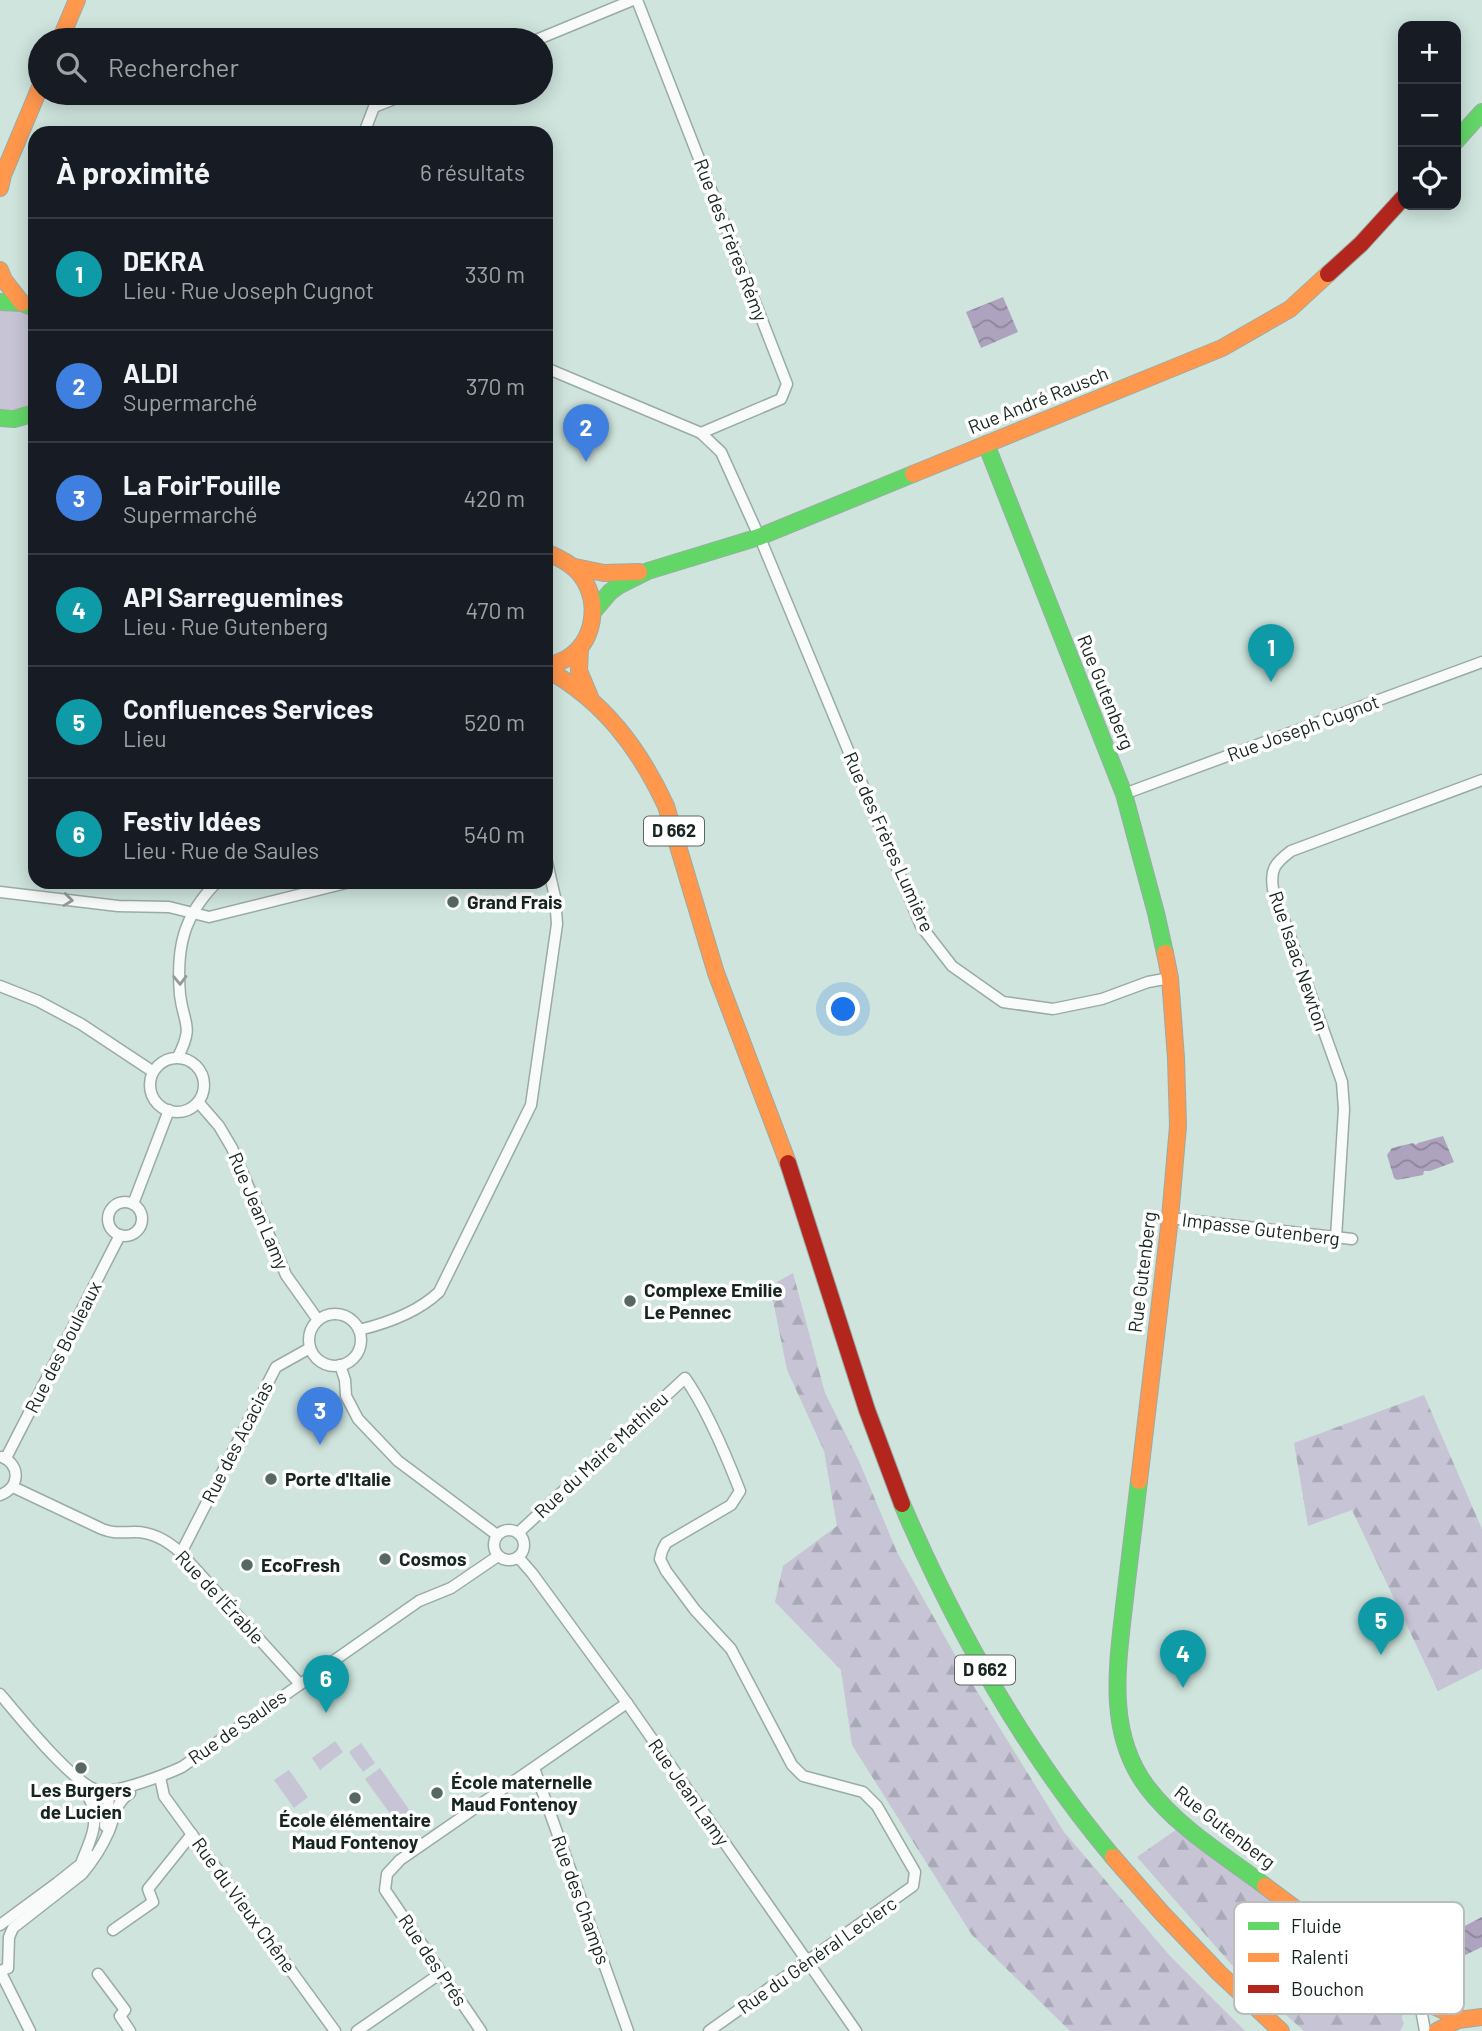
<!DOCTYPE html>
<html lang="fr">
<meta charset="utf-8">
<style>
:root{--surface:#171b24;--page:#20242c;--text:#f1f3f6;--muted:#9ea1a6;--line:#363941;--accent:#acb4b3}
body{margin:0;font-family:Barlow,sans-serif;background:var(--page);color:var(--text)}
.controls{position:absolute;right:21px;top:21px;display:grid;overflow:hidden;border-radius:14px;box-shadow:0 4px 18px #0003}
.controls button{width:63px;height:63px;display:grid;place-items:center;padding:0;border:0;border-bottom:2px solid var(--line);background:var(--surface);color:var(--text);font:35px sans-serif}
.you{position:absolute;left:844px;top:1010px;width:24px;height:24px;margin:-18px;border:5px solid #fff;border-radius:50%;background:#1a73e8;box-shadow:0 0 0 10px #1a73e833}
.badge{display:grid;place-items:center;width:46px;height:46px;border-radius:50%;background:var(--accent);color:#fff;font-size:23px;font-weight:700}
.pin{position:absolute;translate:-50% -58px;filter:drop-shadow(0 2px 4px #0008)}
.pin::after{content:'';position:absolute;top:37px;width:24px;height:21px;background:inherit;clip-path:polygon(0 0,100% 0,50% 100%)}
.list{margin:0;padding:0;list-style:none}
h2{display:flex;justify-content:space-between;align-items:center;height:91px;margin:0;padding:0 28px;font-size:30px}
h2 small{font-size:23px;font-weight:400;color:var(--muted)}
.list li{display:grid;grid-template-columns:46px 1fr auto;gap:21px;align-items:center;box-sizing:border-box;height:112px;padding:0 28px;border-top:2px solid var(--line)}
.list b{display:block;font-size:26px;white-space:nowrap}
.list p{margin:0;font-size:23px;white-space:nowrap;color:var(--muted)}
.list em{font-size:23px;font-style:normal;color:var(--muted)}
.icon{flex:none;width:38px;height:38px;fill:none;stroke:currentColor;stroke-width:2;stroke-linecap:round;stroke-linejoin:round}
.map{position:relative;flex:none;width:1482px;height:2031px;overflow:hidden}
.search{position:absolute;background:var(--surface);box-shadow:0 4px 18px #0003;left:28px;top:28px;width:525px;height:77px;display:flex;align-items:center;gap:18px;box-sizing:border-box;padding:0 24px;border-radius:38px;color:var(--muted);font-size:26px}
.panel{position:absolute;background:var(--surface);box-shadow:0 4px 18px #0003;left:28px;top:126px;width:525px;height:763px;border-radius:21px}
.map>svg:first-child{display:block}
</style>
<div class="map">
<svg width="1482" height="2031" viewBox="0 0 1482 2031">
<defs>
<pattern id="forest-firs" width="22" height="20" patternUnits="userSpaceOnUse" patternTransform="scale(1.75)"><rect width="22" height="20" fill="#c7c5d5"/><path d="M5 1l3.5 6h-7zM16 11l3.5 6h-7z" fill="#aaa9b7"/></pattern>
<pattern id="water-waves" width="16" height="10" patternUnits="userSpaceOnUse" patternTransform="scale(1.75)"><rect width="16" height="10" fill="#aea3bf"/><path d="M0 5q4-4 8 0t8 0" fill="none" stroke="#8d859b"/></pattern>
</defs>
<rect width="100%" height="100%" fill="#cee4dc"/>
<g fill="#c7c5d5">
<polygon points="12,308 35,316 35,402 20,409 1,410 0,409 0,309"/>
<polygon points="335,1741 343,1752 320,1770 312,1758"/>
<polygon points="361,1743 375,1763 363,1772 349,1752"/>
<polygon points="380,1768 410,1811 396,1822 365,1779"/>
<polygon points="289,1770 308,1797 294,1808 274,1780"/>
</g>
<g fill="url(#forest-firs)">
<polygon points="793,1273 825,1393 859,1461 897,1552 959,1662 1064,1832 1170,1956 1245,2031 1070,2031 972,1935 852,1745 841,1670 775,1602 783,1566 837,1526 824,1451 787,1370 770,1286"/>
<polygon points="1424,1395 1482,1529 1482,1669 1438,1691 1352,1510 1308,1526 1294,1443"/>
<polygon points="1180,1827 1404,1998 1402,2019 1404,2024 1400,2031 1304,2031 1239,1973 1137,1857"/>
</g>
<g fill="url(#water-waves)">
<polygon points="1003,297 1018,332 981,348 966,312"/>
<polygon points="1443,1136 1454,1162 1430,1171 1424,1171 1423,1175 1397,1180 1394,1178 1387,1155 1392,1148 1413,1143 1416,1145 1418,1143"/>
<polygon points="1482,1917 1482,1947 1457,1959 1446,1937 1449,1934"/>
</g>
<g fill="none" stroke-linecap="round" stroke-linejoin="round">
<g stroke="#9aaba5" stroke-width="13">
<g id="street">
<polyline points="637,0 787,384 781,399 701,433"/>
<polyline points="536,40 633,0"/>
<polyline points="364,133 374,107 409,93"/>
<polyline points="546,368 701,433 721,452 763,545 921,926 952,966 1003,1002 1053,1009 1102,999 1148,982 1170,978"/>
<polyline points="1124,794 1482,662"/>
<polyline points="0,892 118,906 169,907 209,917 350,882"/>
<polyline points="0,986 38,1001 81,1024 152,1071"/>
<path d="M 178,1057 C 194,1025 184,1026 180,995 C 176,948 183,916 217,882"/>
<circle cx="177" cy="1085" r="27"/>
<polyline points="199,1103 219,1126 232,1148 286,1275 318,1320"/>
<circle cx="125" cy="1219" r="17"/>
<polyline points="133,1204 169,1110"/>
<polyline points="1170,1218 1352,1239"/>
<path d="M 1336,1238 L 1344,1109 L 1342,1082 L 1273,889 C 1270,869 1275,863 1291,851 L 1482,780"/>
<circle cx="335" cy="1340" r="26"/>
<path d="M 359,1330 C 388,1323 418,1312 439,1292 L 531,1105 L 557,924 L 555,897 L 546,858"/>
<polyline points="340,1365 345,1380 346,1396 358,1419 398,1461 497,1535"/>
<polyline points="6,1458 120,1235"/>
<path d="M 13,1487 L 102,1529 C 114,1534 123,1532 135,1532 C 153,1532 168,1541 181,1553 L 299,1683"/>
<path d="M 0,1495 C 20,1488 21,1465 2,1457"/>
<circle cx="509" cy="1545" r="15"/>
<path d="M 518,1533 L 685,1378 C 707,1409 726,1455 740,1491 L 731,1505 L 666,1543 L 662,1551 L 660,1559 L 666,1571 L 695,1610 L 731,1649 L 792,1765 L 803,1776 L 863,1792 L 877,1806 L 915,1872 L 913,1886 L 709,2031"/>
<polyline points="181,1553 276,1367 310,1348"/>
<polyline points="518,1557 532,1573 627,1703 856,2031"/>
<path d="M 0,1694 C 18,1715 75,1787 100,1791 C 117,1793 165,1775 182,1767 L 419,1601 L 451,1588 L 498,1556"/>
<polyline points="534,1768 628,2031"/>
<polyline points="160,1777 164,1796 335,2031"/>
<path d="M 79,1779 C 82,1788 89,1796 92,1805 C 99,1825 89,1843 82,1861"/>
<polyline points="105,1826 110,1791"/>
<polyline points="0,1925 57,1883 91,1856"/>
<polyline points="113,1930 153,1902 148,1889 192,1834"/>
<path d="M 0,1971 L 8,1968 L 9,1937 L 13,1928 L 82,1874 C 93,1861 102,1847 109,1831 C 115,1816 115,1803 130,1793"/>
<polyline points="0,1971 30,2031"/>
<polyline points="98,1974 125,2010 120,2016 130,2031"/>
<polyline points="1414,1998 1421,2009 1425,2031"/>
<polyline points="357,2031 441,1973"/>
<polyline points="481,2031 385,1890 387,1874 400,1860 627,1703"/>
</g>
</g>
<g stroke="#9aaba5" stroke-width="18">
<g id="fast">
<polyline points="1456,141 1482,112"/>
<polyline points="0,302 22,303 35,308"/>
<polyline points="0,418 14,419 35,413"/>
<polyline points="986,444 1124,794 1156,913 1165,953"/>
<polyline points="593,612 610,592 618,586 648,571 759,537 913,474"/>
<path d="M 1139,1481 C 1134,1520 1130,1559 1125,1598 C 1118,1662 1105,1731 1147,1787 C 1178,1828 1224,1855 1265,1886"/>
<path d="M 902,1504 C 956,1630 1025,1752 1113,1857"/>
</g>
</g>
<g stroke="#9aaba5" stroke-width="18">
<g id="slow">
<polyline points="60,40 77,0"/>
<polyline points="0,188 3,175 40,87"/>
<polyline points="0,270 4,280 22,303"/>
<polyline points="913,474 1222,348 1290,309 1328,274"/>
<path d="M 546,552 C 559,558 573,564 582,577 C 600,603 595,642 566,659 C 560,662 553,664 546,667"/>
<polyline points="575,567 604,573 639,572"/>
<polyline points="580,647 579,671 590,697"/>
<path d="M 546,669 C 603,700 639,748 666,806 L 716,973 L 788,1163"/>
<polyline points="1139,1481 1170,1218 1178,1126 1176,1058 1170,978 1165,953"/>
<polyline points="1113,1857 1161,1912 1219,1973 1281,2031"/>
<polyline points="1265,1886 1414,1997 1462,2019"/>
<polyline points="1437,2031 1458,2020 1482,2017"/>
</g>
</g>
<g stroke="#9aaba5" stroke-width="18">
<g id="jam">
<polyline points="1328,274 1361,244 1403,198"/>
<polyline points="788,1163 867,1410 902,1504"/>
</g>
</g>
<use href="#street" stroke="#f8fbfa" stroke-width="10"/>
<use href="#fast" stroke="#63d668" stroke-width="16"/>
<use href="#slow" stroke="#ff974d" stroke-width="16"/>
<use href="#jam" stroke="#b3261e" stroke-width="16"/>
</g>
<defs><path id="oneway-chevron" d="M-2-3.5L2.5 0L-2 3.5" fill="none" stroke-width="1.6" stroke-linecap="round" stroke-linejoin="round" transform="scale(1.75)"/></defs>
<g stroke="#939b98">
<use href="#oneway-chevron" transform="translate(68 900) rotate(7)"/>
<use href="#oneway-chevron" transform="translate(180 980) rotate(89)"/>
</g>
<g fill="#576862" stroke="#fff" stroke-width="2.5">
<circle cx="453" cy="902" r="7"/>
<circle cx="630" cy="1301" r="7"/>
<circle cx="271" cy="1479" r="7"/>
<circle cx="385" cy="1559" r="7"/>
<circle cx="247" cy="1565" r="7"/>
<circle cx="81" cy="1768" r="7"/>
<circle cx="437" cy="1793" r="7"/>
<circle cx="355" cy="1798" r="7"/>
</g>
<g text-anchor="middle" stroke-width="7" stroke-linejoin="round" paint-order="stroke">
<g fill="#fff" stroke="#5d6664" stroke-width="2">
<rect x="644" y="816.5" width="60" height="29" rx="5"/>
<rect x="955" y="1655.5" width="60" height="29" rx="5"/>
</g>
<g font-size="18" font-weight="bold" fill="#172521">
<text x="674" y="837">D 662</text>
<text x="985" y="1676">D 662</text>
</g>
<g font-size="19" fill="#172521" stroke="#fff">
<text transform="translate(731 240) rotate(69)" y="7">Rue des Frères Rémy</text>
<text transform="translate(1038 400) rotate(-22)" y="7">Rue André Rausch</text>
<text transform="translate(1106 692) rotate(68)" y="7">Rue Gutenberg</text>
<text transform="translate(1303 728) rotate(-20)" y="7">Rue Joseph Cugnot</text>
<text transform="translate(889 842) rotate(66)" y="7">Rue des Frères Lumière</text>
<text transform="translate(1299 961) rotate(71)" y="7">Rue Isaac Newton</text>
<text transform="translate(259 1211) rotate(67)" y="7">Rue Jean Lamy</text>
<text transform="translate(1261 1229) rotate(7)" y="7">Impasse Gutenberg</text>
<text transform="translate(1142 1272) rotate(-83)" y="7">Rue Gutenberg</text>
<text transform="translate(63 1347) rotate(-63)" y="7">Rue des Bouleaux</text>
<text transform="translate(237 1442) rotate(-63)" y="7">Rue des Acacias</text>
<text transform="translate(601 1455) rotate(-43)" y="7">Rue du Maire Mathieu</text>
<text transform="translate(220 1597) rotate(47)" y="7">Rue de l'Érable</text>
<text transform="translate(237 1727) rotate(-35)" y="7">Rue de Saules</text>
<text transform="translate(689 1792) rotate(55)" y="7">Rue Jean Lamy</text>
<text transform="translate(1225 1827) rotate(38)" y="7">Rue Gutenberg</text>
<text transform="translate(581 1900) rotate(70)" y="7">Rue des Champs</text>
<text transform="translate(244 1905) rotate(54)" y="7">Rue du Vieux Chêne</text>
<text transform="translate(817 1955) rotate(-35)" y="7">Rue du Général Leclerc</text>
<text transform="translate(433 1960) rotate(56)" y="7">Rue des Prés</text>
</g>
<g font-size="19" font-weight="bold" fill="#172521" stroke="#fff" text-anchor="start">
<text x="467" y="909">Grand Frais</text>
<text x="644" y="1297">Complexe Emilie<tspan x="644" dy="22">Le Pennec</tspan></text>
<text x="285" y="1486">Porte d'Italie</text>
<text x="399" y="1566">Cosmos</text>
<text x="261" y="1572">EcoFresh</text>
<text x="451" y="1789">École maternelle<tspan x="451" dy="22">Maud Fontenoy</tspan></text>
<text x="81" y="1797" text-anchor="middle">Les Burgers<tspan x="81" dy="22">de Lucien</tspan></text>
<text x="355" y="1827" text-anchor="middle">École élémentaire<tspan x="355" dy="22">Maud Fontenoy</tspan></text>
</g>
</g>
<rect x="1234" y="1902" width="230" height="112" rx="10" fill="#fff" stroke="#b9bebc" stroke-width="2"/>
<rect x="1248" y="1922" width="31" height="8" fill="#63d668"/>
<rect x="1248" y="1953" width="31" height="9" fill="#ff974d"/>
<rect x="1248" y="1985" width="31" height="8" fill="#b3261e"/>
<g font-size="19" fill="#172521">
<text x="1291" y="1933">Fluide</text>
<text x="1291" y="1964">Ralenti</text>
<text x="1291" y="1996">Bouchon</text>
</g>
</svg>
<div class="controls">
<button>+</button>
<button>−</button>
<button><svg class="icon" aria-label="locate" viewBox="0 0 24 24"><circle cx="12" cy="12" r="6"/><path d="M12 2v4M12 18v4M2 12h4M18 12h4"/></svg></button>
</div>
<div class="you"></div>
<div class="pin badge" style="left:1271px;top:682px;background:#0f9aa8">1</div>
<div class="pin badge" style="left:586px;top:462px;background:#3f7fe0">2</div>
<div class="pin badge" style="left:320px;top:1445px;background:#3f7fe0">3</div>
<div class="pin badge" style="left:1183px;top:1688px;background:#0f9aa8">4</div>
<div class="pin badge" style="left:1381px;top:1655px;background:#0f9aa8">5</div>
<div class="pin badge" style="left:326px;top:1713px;background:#0f9aa8">6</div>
<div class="search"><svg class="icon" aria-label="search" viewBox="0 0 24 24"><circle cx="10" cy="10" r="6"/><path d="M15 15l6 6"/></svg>Rechercher</div>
<section class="panel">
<h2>À proximité<small>6 résultats</small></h2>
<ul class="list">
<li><span class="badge" style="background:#0f9aa8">1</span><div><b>DEKRA</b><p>Lieu · Rue Joseph Cugnot</p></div><em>330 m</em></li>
<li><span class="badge" style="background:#3f7fe0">2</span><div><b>ALDI</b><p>Supermarché</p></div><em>370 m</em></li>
<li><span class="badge" style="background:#3f7fe0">3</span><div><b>La Foir'Fouille</b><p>Supermarché</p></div><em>420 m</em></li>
<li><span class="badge" style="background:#0f9aa8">4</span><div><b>API Sarreguemines</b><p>Lieu · Rue Gutenberg</p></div><em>470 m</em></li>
<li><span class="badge" style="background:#0f9aa8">5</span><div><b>Confluences Services</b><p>Lieu</p></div><em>520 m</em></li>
<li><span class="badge" style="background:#0f9aa8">6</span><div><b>Festiv Idées</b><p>Lieu · Rue de Saules</p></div><em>540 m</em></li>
</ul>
</section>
</div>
